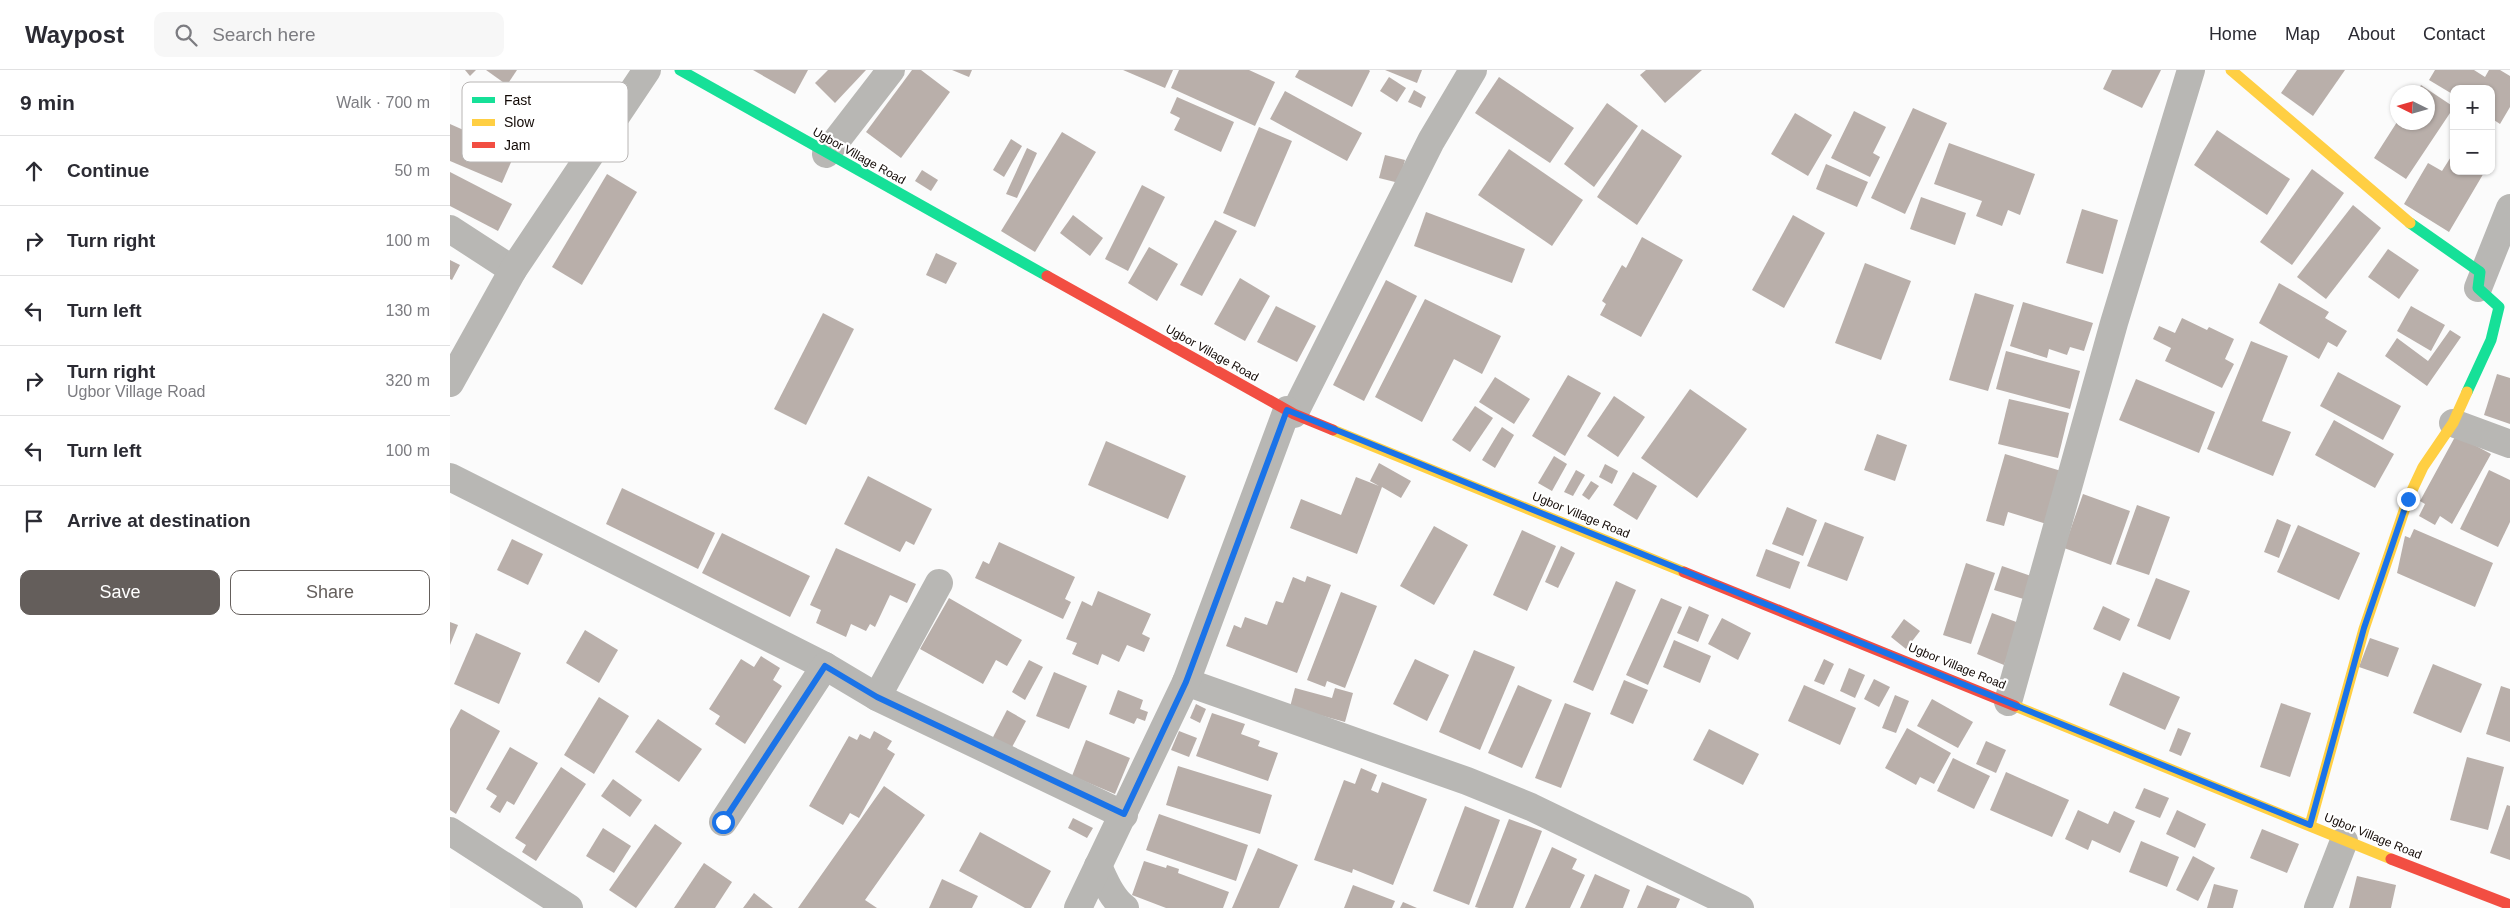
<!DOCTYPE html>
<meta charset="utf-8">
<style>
:root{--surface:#fff;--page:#f7f7f7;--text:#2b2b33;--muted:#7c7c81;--line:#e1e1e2;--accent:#645e5b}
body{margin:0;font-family:Helvetica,sans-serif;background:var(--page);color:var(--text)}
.controls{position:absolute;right:15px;top:15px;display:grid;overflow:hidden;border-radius:10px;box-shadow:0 1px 4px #0004}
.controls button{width:45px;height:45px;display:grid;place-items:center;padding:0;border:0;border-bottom:1px solid var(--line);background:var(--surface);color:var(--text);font:25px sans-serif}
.compass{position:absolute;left:1940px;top:15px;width:45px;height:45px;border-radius:50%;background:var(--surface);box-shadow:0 1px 4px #0004;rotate:275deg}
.stop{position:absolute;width:15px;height:15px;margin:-11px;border:4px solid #1a73e8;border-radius:50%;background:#fff}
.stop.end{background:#1a73e8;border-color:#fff;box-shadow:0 1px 5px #0008}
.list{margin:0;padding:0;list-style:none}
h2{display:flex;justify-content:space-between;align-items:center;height:65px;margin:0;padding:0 20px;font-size:21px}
h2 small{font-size:16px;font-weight:400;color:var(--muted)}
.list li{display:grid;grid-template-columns:32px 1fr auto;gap:15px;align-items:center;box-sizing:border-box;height:70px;padding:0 20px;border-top:1px solid var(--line)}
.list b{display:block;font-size:19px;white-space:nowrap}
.list p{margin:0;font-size:16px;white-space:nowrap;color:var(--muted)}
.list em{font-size:16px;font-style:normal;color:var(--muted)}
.actions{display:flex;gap:10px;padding:15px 20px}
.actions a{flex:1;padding:11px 0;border:1px solid var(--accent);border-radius:10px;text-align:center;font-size:18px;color:var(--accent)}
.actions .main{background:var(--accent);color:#fff}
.icon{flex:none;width:28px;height:28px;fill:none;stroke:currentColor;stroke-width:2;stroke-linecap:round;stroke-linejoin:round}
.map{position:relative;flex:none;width:2060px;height:838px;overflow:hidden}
header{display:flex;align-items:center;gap:30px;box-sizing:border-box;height:70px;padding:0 25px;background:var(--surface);border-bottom:1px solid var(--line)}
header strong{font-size:24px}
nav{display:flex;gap:28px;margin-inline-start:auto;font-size:18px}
.search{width:350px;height:45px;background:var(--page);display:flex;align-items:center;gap:12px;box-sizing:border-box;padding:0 18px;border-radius:10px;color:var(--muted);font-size:19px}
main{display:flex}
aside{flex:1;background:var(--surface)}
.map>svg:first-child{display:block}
</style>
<header>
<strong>Waypost</strong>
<div class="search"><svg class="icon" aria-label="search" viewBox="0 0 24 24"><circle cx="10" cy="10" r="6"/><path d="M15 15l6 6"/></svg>Search here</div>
<nav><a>Home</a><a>Map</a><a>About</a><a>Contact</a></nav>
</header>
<main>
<aside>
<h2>9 min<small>Walk · 700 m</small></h2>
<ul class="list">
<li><svg class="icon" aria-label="ahead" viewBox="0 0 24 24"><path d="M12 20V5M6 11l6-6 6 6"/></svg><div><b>Continue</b></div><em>50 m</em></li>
<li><svg class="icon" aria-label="right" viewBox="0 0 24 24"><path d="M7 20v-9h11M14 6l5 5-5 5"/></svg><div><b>Turn right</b></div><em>100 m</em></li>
<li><svg class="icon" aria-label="left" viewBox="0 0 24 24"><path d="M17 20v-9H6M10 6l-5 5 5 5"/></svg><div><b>Turn left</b></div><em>130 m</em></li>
<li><svg class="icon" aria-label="right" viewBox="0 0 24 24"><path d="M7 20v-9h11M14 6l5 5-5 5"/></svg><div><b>Turn right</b><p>Ugbor Village Road</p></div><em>320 m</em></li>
<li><svg class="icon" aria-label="left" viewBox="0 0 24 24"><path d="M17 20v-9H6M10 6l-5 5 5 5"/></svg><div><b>Turn left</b></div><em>100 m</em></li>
<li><svg class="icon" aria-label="arrive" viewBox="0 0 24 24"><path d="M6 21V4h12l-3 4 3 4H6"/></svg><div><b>Arrive at destination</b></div></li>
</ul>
<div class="actions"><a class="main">Save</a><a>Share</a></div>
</aside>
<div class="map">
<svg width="2060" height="838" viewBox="0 0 2060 838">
<rect width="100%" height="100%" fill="#fbfbfb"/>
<g fill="#b9afaa">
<polygon points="15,0 26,0 20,6"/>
<polygon points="36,0 67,0 57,15"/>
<polygon points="303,0 358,0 345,24"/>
<polygon points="378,0 416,0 385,33 365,13"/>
<polygon points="462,0 471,0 500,22 451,88 416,62"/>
<polygon points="502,0 522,0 519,7"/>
<polygon points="673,0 723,0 715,18"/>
<polygon points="729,0 799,0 825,12 805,56 721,18"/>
<polygon points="849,0 919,0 920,1 902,37 845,7"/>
<polygon points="935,0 972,0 967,13"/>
<polygon points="1196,0 1252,0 1215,33 1190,5"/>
<polygon points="1662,0 1711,0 1692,38 1653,19"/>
<polygon points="1847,0 1895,0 1863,46 1831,23"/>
<polygon points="1985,0 2024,0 2035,7 2039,0 2050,0 2060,6 2060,37 2050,54 2041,48 2041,19 2004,19 2004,25 1979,10"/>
<polygon points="939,7 956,18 947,32 930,21"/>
<polygon points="1049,7 1124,58 1100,93 1025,43"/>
<polygon points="1971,15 2004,37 1956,109 1924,88 1947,52 1978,52 1978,22 1967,22"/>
<polygon points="964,20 976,27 971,38 958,32"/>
<polygon points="835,21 912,63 897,91 820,49"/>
<polygon points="727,27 784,52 771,82 724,60 730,48 720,43"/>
<polygon points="1157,33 1188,56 1144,117 1114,94"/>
<polygon points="1463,38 1497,53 1455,144 1421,128"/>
<polygon points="1404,41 1436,57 1423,83 1430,87 1420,107 1381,88"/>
<polygon points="1345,43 1382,65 1358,106 1321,84"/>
<polygon points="0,54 65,83 52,113 0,91"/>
<polygon points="809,57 842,71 805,157 773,143"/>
<polygon points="1192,59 1232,86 1187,155 1147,127"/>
<polygon points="1767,60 1840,109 1817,145 1744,95"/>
<polygon points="612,62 646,82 585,182 551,161"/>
<polygon points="561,69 572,76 554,107 543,100"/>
<polygon points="1499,73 1585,104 1570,145 1558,140 1552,156 1526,146 1532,131 1484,114"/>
<polygon points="577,78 587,83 567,128 556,124"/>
<polygon points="1059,79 1133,130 1102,176 1028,125"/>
<polygon points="2004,82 2004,101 2035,101 1999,162 1954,134 1978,93 1992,101"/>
<polygon points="935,85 955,90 949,113 929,108"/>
<polygon points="1376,94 1418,112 1407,137 1366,119"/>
<polygon points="1862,99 1894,123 1842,195 1810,172"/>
<polygon points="472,100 488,110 481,121 465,111"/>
<polygon points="0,102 62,134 48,161 0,136"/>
<polygon points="157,104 187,122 132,215 102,197"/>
<polygon points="692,115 715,127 678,201 655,189"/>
<polygon points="1471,127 1516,143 1505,175 1460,159"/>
<polygon points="1903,135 1931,158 1876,229 1847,207"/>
<polygon points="1632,139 1668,150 1653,204 1616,193"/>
<polygon points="976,142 1075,179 1062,213 964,176"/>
<polygon points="623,145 653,168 640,186 610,163"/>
<polygon points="1343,145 1375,163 1334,238 1302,220"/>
<polygon points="765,150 787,161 752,226 730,215"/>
<polygon points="1192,167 1233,190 1191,267 1150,245 1156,234 1152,231 1172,195 1176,198"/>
<polygon points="699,177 728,194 707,231 678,213"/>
<polygon points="1938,179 1969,200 1949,229 1918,207"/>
<polygon points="486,183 507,193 496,214 476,205"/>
<polygon points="0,190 10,195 2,210 0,209"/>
<polygon points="1415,193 1461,211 1431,290 1385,273"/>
<polygon points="790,208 820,226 795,271 764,254"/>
<polygon points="936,210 967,226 914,331 883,315"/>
<polygon points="1829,213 1879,242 1875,248 1897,261 1887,277 1878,272 1869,289 1809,253"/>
<polygon points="1525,223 1564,235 1538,321 1499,310"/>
<polygon points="975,229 1051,266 1032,304 1004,289 972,352 925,327"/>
<polygon points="1573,232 1643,253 1634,281 1620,277 1617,285 1599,279 1597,288 1560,276"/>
<polygon points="826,236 866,256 847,292 807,272"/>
<polygon points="1961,236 1995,255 1981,281 1947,261"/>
<polygon points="373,243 404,259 356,355 324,339"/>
<polygon points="1732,248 1757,260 1759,257 1784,269 1775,289 1784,294 1772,318 1715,291 1721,278 1703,269 1709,256 1725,263"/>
<polygon points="2000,260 2011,267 1977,316 1935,286 1947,268 1978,291"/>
<polygon points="1801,271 1838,286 1812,351 1841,362 1823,406 1757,379"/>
<polygon points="1556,281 1630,301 1620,339 1546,319"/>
<polygon points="1888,302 1951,336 1933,370 1870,336"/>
<polygon points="2047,304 2060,308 2060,354 2034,345"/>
<polygon points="1118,305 1151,323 1115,386 1082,366"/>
<polygon points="1045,307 1080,329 1064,354 1029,332"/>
<polygon points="1686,309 1765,342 1749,383 1669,350"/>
<polygon points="1240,319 1297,359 1247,428 1191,388"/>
<polygon points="1164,326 1195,347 1168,387 1137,366"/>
<polygon points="1559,329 1619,343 1608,388 1548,374"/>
<polygon points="1025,336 1043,348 1020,382 1002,370"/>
<polygon points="1884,350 1944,384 1925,418 1865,385"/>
<polygon points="1052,357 1064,365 1045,398 1032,390"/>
<polygon points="1427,364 1457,375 1445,411 1414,400"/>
<polygon points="2006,365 2041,384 2002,454 1990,446 1985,455 1969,446 1975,434 1970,431"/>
<polygon points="656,371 736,406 718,449 638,415"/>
<polygon points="1555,384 1618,403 1603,456 1558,442 1554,456 1536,451"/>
<polygon points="1104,386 1117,394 1102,421 1088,413"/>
<polygon points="929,393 961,411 951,428 932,417 907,484 840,458 851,429 891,445 906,407 929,416 920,411"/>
<polygon points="1155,394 1168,401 1162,414 1149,407"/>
<polygon points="1126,400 1135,405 1123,426 1114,422"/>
<polygon points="2039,400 2060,410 2060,452 2048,477 2010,459"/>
<polygon points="1183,402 1207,416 1187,450 1163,435"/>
<polygon points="418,406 482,439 464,475 456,471 450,482 394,454"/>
<polygon points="1141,411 1149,416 1139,430 1132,425"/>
<polygon points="172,418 265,463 248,499 156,454"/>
<polygon points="1633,424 1680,441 1661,495 1614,478"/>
<polygon points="1687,435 1720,447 1699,505 1666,494"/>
<polygon points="1337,437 1367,450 1353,486 1322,474"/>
<polygon points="1827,449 1841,455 1829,488 1814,482"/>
<polygon points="1375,452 1414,467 1397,511 1357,496"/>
<polygon points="1848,455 1910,483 1889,530 1827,502"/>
<polygon points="984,456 1018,475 984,535 950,516"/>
<polygon points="1964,459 2043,493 2025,537 1947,503 1955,466 1960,468"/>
<polygon points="1072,460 1106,476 1077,541 1043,525"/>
<polygon points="272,463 360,506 340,547 252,503"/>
<polygon points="62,469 93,484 78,515 47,500"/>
<polygon points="549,472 625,507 615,529 621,532 613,549 525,508 533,491 539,494"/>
<polygon points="1111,476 1125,483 1108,518 1095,512"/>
<polygon points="386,478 466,514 457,533 440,525 425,557 420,554 416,561 401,554 396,567 366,553 371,540 360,535"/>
<polygon points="1316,479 1350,492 1340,519 1306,506"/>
<polygon points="1516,493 1545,503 1521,574 1493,565"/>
<polygon points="1552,496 1587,508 1580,531 1544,520"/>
<polygon points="857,506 881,515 847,603 776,576 784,555 791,558 795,547 817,555 826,531 833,533 843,507 855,512"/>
<polygon points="1706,508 1740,521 1720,570 1687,556"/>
<polygon points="1166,511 1186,520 1143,621 1123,612"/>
<polygon points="648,521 701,544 692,564 700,568 694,582 677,575 669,592 652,584 648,595 622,584 627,573 616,569 632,531 642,536"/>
<polygon points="891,522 927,536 895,618 877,611 875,617 857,610"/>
<polygon points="499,528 572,570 557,596 546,590 533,614 470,579"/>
<polygon points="1211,528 1232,537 1198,615 1176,605"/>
<polygon points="1239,536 1259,545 1248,572 1227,563"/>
<polygon points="1653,536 1680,549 1670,571 1643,559"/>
<polygon points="1542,543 1569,553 1554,595 1527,584"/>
<polygon points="1272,548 1301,563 1288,590 1258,574"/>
<polygon points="1454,549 1470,561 1456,579 1441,567"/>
<polygon points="0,552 8,555 0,575"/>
<polygon points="135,560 168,580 149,613 116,593"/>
<polygon points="26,563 71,583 49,634 4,614"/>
<polygon points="1920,568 1949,578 1938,607 1909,597"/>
<polygon points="1224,570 1261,586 1250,613 1213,597"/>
<polygon points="1024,580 1065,597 1030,680 989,662"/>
<polygon points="311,586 330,598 323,610 332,616 295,674 265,654 270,646 259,639 291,589 304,597"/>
<polygon points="965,589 999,605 977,651 943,634"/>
<polygon points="1374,589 1384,594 1374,615 1364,611"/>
<polygon points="579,590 593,597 575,630 562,622"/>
<polygon points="1983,594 2032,614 2011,663 1963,643"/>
<polygon points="1399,598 1415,605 1405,628 1390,621"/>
<polygon points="604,602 637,616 619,659 586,646"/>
<polygon points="1673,602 1730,627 1715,660 1659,635"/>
<polygon points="1424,609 1440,617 1429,637 1414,629"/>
<polygon points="1174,610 1198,620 1183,654 1160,644"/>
<polygon points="1068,615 1102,630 1072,698 1038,683"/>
<polygon points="1354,615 1406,638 1390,675 1338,651"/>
<polygon points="2051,616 2060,619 2060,672 2036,664"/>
<polygon points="845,618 882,628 885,618 903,623 895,652 840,637"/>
<polygon points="668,620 693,630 690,639 698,642 695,651 687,648 684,654 659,644"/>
<polygon points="1445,625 1459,631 1446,663 1432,658"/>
<polygon points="149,627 179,646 144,704 114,685"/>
<polygon points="1482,629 1523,652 1508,678 1467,656"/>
<polygon points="1115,633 1141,643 1111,718 1085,708"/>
<polygon points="1831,633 1861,643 1840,707 1810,697"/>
<polygon points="746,634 756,639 750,653 740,648"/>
<polygon points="11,639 50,661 6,744 0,740 0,659"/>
<polygon points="557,640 576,651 561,679 542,669"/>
<polygon points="762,643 795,654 791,664 810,671 808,676 828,683 818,711 746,686"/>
<polygon points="208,649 252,679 229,712 185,682"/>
<polygon points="1457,658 1501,683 1484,714 1470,707 1466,715 1435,698"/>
<polygon points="1728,658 1741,663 1731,686 1719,681"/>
<polygon points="1259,659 1309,684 1293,715 1243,690"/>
<polygon points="424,661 442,671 437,679 445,684 409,748 400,743 393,755 359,736 399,666 407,670 410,664 420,669"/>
<polygon points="729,661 747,668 739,687 721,680"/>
<polygon points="636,670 680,688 665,724 622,706"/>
<polygon points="1536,671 1556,680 1546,703 1526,694"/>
<polygon points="60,677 88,693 64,735 57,731 50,743 40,737 47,726 36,719"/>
<polygon points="2017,687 2054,697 2038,760 2000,750"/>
<polygon points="1503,688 1540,706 1524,739 1487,721"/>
<polygon points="728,696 822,725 810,764 716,735"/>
<polygon points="111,697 136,714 86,791 72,782 76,775 65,768"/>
<polygon points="911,698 927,705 921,720 928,723 932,712 977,729 943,815 903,799 902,803 864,790 894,710 905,714"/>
<polygon points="1556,702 1619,730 1602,767 1540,740"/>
<polygon points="163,709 192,730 180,747 151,726"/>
<polygon points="434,716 475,745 415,830 427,838 348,838"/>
<polygon points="1694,718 1719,728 1710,748 1685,738"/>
<polygon points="2057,735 2060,736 2060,790 2040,783"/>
<polygon points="1015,736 1050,750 1019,835 983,821"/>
<polygon points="1628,740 1658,754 1664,741 1685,751 1670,783 1642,770 1638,780 1615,769"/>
<polygon points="1727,740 1756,754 1745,778 1716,764"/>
<polygon points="709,744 798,775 786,811 696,780"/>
<polygon points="623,748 643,758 637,768 618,758"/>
<polygon points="1059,749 1092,761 1063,838 1029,838 1025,837"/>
<polygon points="205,754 232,773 186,838 159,820"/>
<polygon points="153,758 181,776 164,803 136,786"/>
<polygon points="1812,759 1849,774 1837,803 1800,788"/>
<polygon points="530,762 601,801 581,838 575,838 509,801"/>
<polygon points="1691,771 1729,787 1717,817 1679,802"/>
<polygon points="1102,777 1127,789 1122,799 1135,805 1120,838 1075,838"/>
<polygon points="808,778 848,795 829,838 782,838"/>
<polygon points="1743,786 1765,798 1748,831 1726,820"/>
<polygon points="694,791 716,798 717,795 729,799 728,803 779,822 773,838 716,838 682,825"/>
<polygon points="254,793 282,812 265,838 224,838"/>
<polygon points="1145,804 1180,820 1173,838 1130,838"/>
<polygon points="1907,806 1946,815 1941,838 1899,838"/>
<polygon points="492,809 528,826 522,838 479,838"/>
<polygon points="1764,814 1788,820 1783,838 1757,838"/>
<polygon points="903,815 945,831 942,838 894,838"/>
<polygon points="1197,815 1230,829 1226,838 1187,838"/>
<polygon points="304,823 323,838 293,838"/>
<polygon points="953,832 967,838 950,838"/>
</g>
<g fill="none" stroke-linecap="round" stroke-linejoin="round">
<g stroke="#b8b7b4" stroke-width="28">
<polyline points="376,84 441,0"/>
<polyline points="0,159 63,200"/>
<polyline points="2028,218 2060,138"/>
<polyline points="0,313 63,200 197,0"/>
<polyline points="844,344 981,71 1023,0"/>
<polyline points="2003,353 2060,374"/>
<polyline points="0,407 375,596 427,627 674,745"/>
<polyline points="736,612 1017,711 1081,737 1290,838"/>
<polyline points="427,627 489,513"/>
<polyline points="1558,632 1664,253 1741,0"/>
<polyline points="273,752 375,596"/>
<polyline points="0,761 119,838"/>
<path d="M 648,796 C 655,811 662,829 675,838"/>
<polyline points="628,838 736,612 837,340"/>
<polyline points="1868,838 1894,771"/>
</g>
<g stroke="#16e098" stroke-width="11">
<polyline points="230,0 597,206"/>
<polyline points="1960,153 2030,202 2028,218 2049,237 2041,270 2017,322"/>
</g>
<g stroke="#ffcf43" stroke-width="11">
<polyline points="1781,0 1960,153"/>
<polyline points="883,360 1234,502"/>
<polyline points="1565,636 1941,789"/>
<polyline points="1860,755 1914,559 1958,429 1973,397 2003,353 2017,322"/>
</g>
<g stroke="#f24e42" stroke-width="11">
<polyline points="597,206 844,344 883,360"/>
<polyline points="1234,502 1565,636"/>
<polyline points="1941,789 2060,835"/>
</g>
</g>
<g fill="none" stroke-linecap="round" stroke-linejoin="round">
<polyline stroke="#1a73e8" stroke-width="6" points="273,752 375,596 427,627 674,744 736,612 837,340 1860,755 1914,558 1958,429"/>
</g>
<g text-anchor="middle" stroke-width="4.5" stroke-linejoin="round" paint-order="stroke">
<g font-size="12" fill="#120905" stroke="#fff">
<text transform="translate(409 86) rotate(29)" y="4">Ugbor Village Road</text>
<text transform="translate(762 283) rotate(29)" y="4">Ugbor Village Road</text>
<text transform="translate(1131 445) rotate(22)" y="4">Ugbor Village Road</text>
<text transform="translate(1507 596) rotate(22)" y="4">Ugbor Village Road</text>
<text transform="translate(1923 766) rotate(22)" y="4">Ugbor Village Road</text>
</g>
</g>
<rect x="12" y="12" width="166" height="80" rx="8" fill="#fff" stroke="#b8b5b4" stroke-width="1"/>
<rect x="22" y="27" width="23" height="6" fill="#16e098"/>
<rect x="22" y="49" width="23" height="7" fill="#ffcf43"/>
<rect x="22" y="72" width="23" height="6" fill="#f24e42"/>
<g font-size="14" fill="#120905">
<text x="54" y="35">Fast</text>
<text x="54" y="57">Slow</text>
<text x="54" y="80">Jam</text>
</g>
</svg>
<div class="controls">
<button>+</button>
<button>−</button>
</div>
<svg class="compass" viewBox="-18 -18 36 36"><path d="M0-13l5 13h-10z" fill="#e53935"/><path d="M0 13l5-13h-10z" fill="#7c7c81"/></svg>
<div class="stop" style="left:273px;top:752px"></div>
<div class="stop end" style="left:1958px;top:429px"></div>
</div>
</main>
